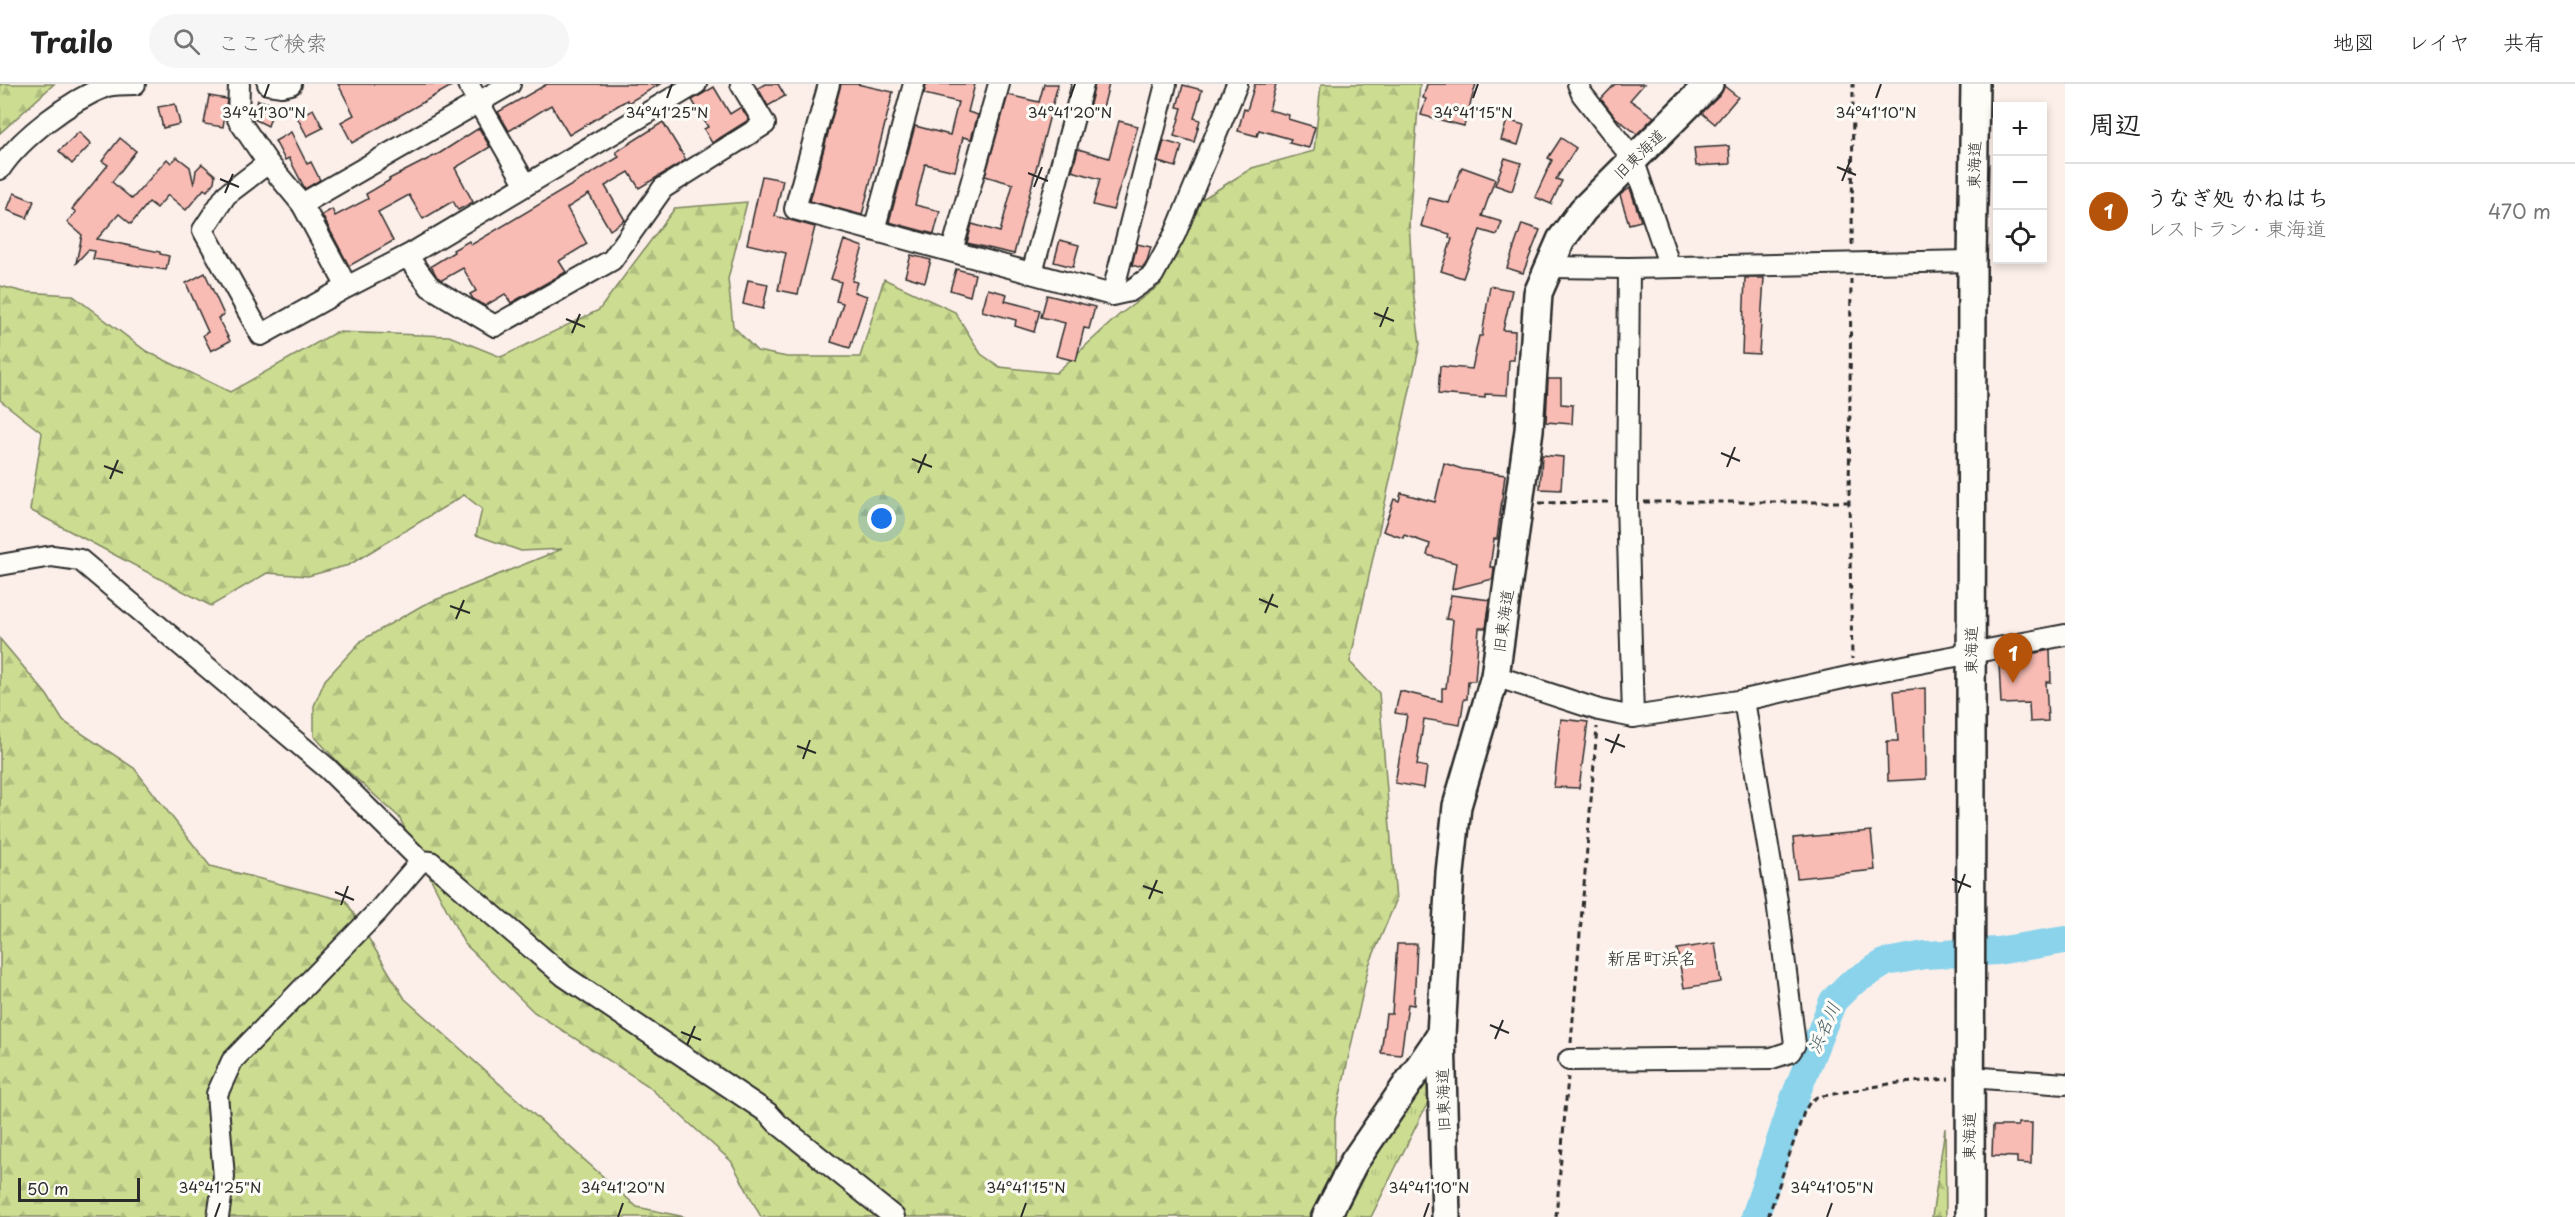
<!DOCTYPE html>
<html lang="ja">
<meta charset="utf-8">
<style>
:root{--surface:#fff;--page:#f6f6f6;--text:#222;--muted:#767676;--line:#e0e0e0;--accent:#b45309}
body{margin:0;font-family:"Playpen Sans","Klee One",sans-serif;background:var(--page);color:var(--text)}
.controls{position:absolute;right:18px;top:18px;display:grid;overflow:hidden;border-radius:0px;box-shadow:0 3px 9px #0003}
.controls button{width:54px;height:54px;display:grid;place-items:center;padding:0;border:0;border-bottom:2px solid var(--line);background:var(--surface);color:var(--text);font:30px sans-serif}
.scale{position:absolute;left:18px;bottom:15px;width:122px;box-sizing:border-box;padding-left:6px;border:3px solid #2b2b2b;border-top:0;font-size:16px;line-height:21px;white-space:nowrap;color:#2b2b2b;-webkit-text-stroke:4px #fdfcf7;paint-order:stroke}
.you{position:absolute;left:882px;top:435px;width:21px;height:21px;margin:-15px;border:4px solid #fff;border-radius:50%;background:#1a73e8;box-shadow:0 0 0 9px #1a73e833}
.badge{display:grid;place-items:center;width:39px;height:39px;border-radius:50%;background:var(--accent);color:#fff;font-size:20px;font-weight:700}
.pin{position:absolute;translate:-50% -50px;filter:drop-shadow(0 2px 3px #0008)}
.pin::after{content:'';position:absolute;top:32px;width:21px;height:18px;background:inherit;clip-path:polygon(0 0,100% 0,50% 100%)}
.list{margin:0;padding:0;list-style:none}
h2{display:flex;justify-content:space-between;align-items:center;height:78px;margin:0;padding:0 24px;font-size:26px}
h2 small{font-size:20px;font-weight:400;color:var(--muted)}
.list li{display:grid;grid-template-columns:39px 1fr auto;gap:18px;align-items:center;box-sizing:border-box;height:96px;padding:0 24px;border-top:2px solid var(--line)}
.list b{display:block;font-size:22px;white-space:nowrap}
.list p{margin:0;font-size:20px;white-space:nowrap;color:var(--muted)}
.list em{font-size:20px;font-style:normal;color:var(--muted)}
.icon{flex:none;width:33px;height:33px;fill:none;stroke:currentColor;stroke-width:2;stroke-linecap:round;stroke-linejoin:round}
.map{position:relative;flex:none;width:2065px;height:1133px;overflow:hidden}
header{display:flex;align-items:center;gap:36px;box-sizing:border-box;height:84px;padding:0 30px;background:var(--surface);border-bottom:2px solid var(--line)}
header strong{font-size:28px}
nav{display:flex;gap:33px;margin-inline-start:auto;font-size:21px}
.search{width:420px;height:54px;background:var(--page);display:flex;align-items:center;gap:15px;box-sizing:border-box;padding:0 21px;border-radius:33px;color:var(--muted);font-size:22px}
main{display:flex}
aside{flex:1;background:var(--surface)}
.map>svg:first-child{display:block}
</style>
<header>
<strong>Trailo</strong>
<div class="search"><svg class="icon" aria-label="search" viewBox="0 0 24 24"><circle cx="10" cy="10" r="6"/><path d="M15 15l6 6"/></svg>ここで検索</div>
<nav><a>地図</a><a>レイヤ</a><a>共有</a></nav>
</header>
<main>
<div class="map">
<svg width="2065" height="1133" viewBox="0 0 2065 1133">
<defs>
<pattern id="grass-tufts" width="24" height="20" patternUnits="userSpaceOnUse" patternTransform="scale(1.5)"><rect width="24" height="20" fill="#ccdd92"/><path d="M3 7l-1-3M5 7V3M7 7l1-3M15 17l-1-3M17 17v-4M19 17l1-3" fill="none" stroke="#afbe7e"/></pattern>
<pattern id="forest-firs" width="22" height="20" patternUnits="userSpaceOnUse" patternTransform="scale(1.5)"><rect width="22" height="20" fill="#ccdd92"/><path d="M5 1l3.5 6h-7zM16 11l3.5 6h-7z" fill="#afbe7e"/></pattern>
</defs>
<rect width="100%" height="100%" fill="#fcefea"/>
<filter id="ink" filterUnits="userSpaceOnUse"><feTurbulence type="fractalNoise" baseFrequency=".0167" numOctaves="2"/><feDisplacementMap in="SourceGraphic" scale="12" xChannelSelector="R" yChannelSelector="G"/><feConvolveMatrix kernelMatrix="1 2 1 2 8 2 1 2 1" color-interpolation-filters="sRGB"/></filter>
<g filter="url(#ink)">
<polygon fill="url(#grass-tufts)" stroke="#7c845e" stroke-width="1.5" points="1433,962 1433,1008 1371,1133 1338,1133"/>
<g fill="url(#forest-firs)" stroke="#7c845e" stroke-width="1.5">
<polygon points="0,0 54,0 0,49"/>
<polygon points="1321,0 1420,0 1409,137 1413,206 1420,260 1350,578 1379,609 1396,817 1369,881 1335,1034 1334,1092 1309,1133 761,1133 731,1077 647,1001 534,928 464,859 399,733 340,680 314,652 314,622 325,596 362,556 423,521 562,465 521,467 476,451 482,425 464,411 349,481 308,492 267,489 211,522 30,426 42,349 0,316 0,202 24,208 72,211 146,267 230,308 336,248 449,252 501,273 599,226 675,124 747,118 728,195 733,242 757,267 787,273 860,273 884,195 955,228 981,270 1000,283 1056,289 1119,231 1160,201 1181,153 1188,124 1252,84 1314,67"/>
<polygon points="0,555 47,611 63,637 134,684 210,782 346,817 405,915 637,1123 685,1133 0,1133"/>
<polygon points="1945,1044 1946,1133 1932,1133"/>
</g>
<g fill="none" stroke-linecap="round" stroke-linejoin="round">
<polyline stroke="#8ad3eb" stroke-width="28" points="1755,1133 1794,1015 1833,917 1850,900 1886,878 1925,871 1997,867 2065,856"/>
</g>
<g fill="#f8bcb5" stroke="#2b2b2b" stroke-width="1.5">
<polygon points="338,0 455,0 352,59 341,38 354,31"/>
<polygon points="547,0 660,0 628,19 627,16 569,51 551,21 509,47 498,28"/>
<polygon points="765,0 778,0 785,12 768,22 758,4"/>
<polygon points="841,0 857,0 893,8 862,131 810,117"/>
<polygon points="926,0 975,0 968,28 978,31 971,55 963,53 955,87 925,80 915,121 940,127 934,150 889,138 915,42 950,51 958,18 924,10"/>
<polygon points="1044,0 1058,0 1014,170 967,159 972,140 1000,148 1013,100 985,92 1008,11 1039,18"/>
<polygon points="1095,0 1109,0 1102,28 1089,24"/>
<polygon points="1255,0 1276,0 1269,26 1289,31 1288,35 1315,43 1309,64 1289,59 1291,55 1259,46 1257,52 1238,47 1244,25 1247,26"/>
<polygon points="1427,0 1476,0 1464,42 1421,31 1426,15 1423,14"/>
<polygon points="1615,0 1644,0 1630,16 1654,33 1637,50 1615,33 1601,15"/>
<polygon points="1183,1 1202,6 1194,34 1200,36 1194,58 1174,52 1182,24 1177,23"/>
<polygon points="1724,2 1738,13 1715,40 1702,29 1720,11"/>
<polygon points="714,3 730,30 741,23 748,34 747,37 712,59 704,45 708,43 692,16"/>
<polygon points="209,12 227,15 223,43 204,40"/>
<polygon points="258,16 275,21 268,42 252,34"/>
<polygon points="175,20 180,40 163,44 158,23"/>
<polygon points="313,25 323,44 307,52 297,33"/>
<polygon points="1507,36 1524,41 1518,61 1501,56"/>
<polygon points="1119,37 1138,42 1113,126 1093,121 1100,95 1072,87 1078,65 1109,74"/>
<polygon points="663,38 686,76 639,104 629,88 605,102 625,136 610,146 589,110 567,124 587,160 559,177 566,188 511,219 505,210 485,222 473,215 470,210 476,207 463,184 442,196 437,193 431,182 454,168 453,166 469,157 471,161 619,73 616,68"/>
<polygon points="479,44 490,63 455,84 473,118 458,126 453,117 423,135 409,111 378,128 393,157 349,182 322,131 332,125 335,132 368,115 366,110 390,96 389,95 440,69"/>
<polygon points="79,48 91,60 72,80 59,67"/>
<polygon points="291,48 307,80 311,78 320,96 305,105 289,74 285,76 275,57"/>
<polygon points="120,54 136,67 112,98 132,115 167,75 171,79 177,73 190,83 194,101 196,86 202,80 215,91 214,98 207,107 204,105 186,126 168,111 157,124 149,118 131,140 119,130 97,155 160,168 160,170 169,172 166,186 93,175 95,167 88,166 76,179 82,151 67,138 76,128 72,125 108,81 102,77"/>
<polygon points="1561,54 1576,64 1556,95 1562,97 1551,120 1535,113 1552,76 1548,74"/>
<polygon points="1164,57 1182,62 1176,83 1158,78"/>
<polygon points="1729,62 1730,80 1696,82 1694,64"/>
<polygon points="1505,74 1521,79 1512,107 1495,101"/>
<polygon points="1462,83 1495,95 1482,132 1502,138 1497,151 1480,146 1463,194 1441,187 1452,155 1449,154 1450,150 1421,142 1429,114 1449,119"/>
<polygon points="762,92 783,96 775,132 815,143 798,210 778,206 786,169 747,160"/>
<polygon points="1630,104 1641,137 1629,140 1620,111"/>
<polygon points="14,109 34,117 27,134 7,126"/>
<polygon points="1522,140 1540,146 1523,189 1507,184"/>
<polygon points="844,156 863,163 852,197 857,198 854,208 867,212 850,264 831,258 843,219 836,217 841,198 831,195"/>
<polygon points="1060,156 1079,161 1073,183 1054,178"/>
<polygon points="1137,160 1151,163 1147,177 1142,184 1132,181"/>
<polygon points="911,171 931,176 925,198 905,192"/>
<polygon points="956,185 975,190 970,212 950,206"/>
<polygon points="205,189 224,231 218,234 230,257 211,267 203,251 208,248 186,199"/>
<polygon points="1745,194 1764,194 1759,270 1742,269"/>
<polygon points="748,196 768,200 763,225 743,220"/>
<polygon points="1490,202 1512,206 1503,246 1515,247 1514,276 1509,276 1507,311 1485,310 1485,314 1438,310 1440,282 1472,285 1479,252 1482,252"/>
<polygon points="988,205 1007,210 1005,217 1040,226 1034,248 1015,242 1016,236 982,227"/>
<polygon points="1047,211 1095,223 1089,245 1084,244 1076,277 1056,272 1065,239 1041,233"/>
<polygon points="1548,295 1561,295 1561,320 1573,321 1572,340 1546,338"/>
<polygon points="1542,371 1563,373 1561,406 1540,405"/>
<polygon points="1444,379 1462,385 1505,391 1497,455 1494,455 1490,483 1494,483 1493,495 1452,505 1456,479 1427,471 1430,460 1404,451 1403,454 1383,447 1394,415 1399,417 1401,409 1435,418"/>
<polygon points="1451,511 1490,516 1486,544 1479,544 1475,597 1468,597 1467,615 1464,615 1460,641 1424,635 1417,681 1427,683 1424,704 1395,699 1407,631 1395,629 1400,607 1442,617 1442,604 1446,604 1453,536 1446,535"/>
<polygon points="2050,566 2051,598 2046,598 2048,637 2030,638 2029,619 2001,620 1999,579 2025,577 2025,571"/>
<polygon points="1925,604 1926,695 1888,697 1887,657 1898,657 1894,607"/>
<polygon points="1561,635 1588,638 1579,704 1554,703"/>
<polygon points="1871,747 1875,786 1797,794 1793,754"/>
<polygon points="1715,859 1721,898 1684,904 1677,865"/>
<polygon points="1397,860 1417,860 1414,921 1408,920 1401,971 1381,969 1386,930 1392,930"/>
<polygon points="2018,1039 2032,1039 2031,1080 2017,1079 2017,1073 1992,1072 1993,1042 2018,1042"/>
</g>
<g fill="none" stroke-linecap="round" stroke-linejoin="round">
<g stroke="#2b2b2b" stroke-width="24">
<g id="street">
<polyline points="239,0 238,35 268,79 302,120 347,203"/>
<polyline points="268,0 282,2 291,0"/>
<polyline points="468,0 526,101"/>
<polyline points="829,0 795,125 1112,211 1130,207 1153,191 1175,150 1237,0"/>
<polyline points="1578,0 1582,10 1633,75 1670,183"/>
<polyline points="268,79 226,111 203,146 261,251 347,203 407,172 696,0"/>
<path d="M 0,85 C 21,53 71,16 107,2 C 115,0 126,0 135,0"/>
<polyline points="302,120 510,0"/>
<polyline points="874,146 914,0"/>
<polyline points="952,167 999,0"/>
<polyline points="407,172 430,203 495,242 612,176 663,104 765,40 741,0"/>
<polyline points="1548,183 1629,184 1972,177"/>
<polyline points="1629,184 1627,418 1633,633"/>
<polyline points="1032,189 1083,0"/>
<polyline points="1112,211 1166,0"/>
<polyline points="0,481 52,472 80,476 327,684 421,777 431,778 564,892 768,1029 777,1039 894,1133"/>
<polyline points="1495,592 1599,626 1633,633 1744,616 1852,592 2065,551"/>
<polyline points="1569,976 1772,974 1790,968 1795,960 1777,817 1744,616"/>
<polyline points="1969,993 2065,1000"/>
<polyline points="218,1133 224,1093 217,1010 232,977 378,827 421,777"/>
</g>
</g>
<g stroke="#2b2b2b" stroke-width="32">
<g id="secondary">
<polyline points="1326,1133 1354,1078 1441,951"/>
<polyline points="1446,1133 1441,951 1450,789 1457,722 1495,592 1529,346 1538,209 1561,156 1583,126 1709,0"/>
<polyline points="1970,1133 1972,177 1975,0"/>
</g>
</g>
<g stroke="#2b2b2b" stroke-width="3" stroke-dasharray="6 4.5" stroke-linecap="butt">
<polyline points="1852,161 1853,0"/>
<polyline points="1851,195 1849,418 1852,575"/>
<polyline points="1644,418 1849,418"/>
<polyline points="1539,419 1610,418"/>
<polyline points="1571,959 1597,643"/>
<polyline points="1556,1133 1568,993"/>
<polyline points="1768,1133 1804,1028 1810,1018 1817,1013 1889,1000 1949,995"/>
</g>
<use href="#street" stroke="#fdfcf7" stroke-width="20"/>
<use href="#secondary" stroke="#fdfcf7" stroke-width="27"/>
</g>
</g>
<path fill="none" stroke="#2b2b2b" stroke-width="2" d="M 264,14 L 269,0M 667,14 L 672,0M 1070,14 L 1075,0M 1473,14 L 1478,0M 1876,14 L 1881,0M 1837,83 L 1856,91M 1028,89 L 1048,97M 220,95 L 239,103M 1842,97 L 1850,77M 1034,103 L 1042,83M 225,109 L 233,90M 1374,229 L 1394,237M 566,235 L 585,243M 1380,243 L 1388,223M 572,249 L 580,230M 1721,369 L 1740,377M 912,375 L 932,383M 104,382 L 123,389M 1727,383 L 1735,363M 918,389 L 926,370M 110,395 L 118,376M 1259,515 L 1278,523M 450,522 L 470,529M 1265,529 L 1273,510M 456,535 L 464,516M 1605,655 L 1625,663M 797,662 L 816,669M 1611,669 L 1619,650M 803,675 L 810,656M 1952,795 L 1971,803M 1143,802 L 1163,809M 335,808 L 354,816M 1958,809 L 1965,790M 1149,815 L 1157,796M 341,821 L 348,802M 1490,941 L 1509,949M 681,948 L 701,956M 1495,955 L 1503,936M 687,961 L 695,942M 215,1133 L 220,1119M 618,1133 L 623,1119M 1021,1133 L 1026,1119M 1424,1133 L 1429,1119M 1827,1133 L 1832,1119"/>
<g text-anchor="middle" stroke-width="6" stroke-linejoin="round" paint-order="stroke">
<g font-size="16" fill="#2b2b2b" stroke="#fdfcf7">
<text transform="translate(1639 70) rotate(-44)" y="6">旧東海道</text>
<text transform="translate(1974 81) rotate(-89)" y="6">東海道</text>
<text transform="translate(1503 537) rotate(-82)" y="6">旧東海道</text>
<text transform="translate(1971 566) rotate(-90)" y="6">東海道</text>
<text transform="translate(1443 1016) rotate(-92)" y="6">旧東海道</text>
<text transform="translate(1969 1052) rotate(-90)" y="6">東海道</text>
</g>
<g font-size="18" fill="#2b2b2b" stroke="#fdfcf7">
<text x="1652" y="881">新居町浜名</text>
</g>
<g font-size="18" font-style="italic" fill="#485d65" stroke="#fdfcf7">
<text transform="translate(1824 944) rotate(-66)" y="6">浜名川</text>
</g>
</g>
<g font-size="15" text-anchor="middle" fill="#2b2b2b" stroke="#fdfcf7" stroke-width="6" stroke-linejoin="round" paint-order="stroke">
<text x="264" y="34">34°41'30"N</text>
<text x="667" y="34">34°41'25"N</text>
<text x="1070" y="34">34°41'20"N</text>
<text x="1473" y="34">34°41'15"N</text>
<text x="1876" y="34">34°41'10"N</text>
<text x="220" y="1109">34°41'25"N</text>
<text x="623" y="1109">34°41'20"N</text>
<text x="1026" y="1109">34°41'15"N</text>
<text x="1429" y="1109">34°41'10"N</text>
<text x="1832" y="1109">34°41'05"N</text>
</g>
</svg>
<div class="controls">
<button>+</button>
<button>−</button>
<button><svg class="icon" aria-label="locate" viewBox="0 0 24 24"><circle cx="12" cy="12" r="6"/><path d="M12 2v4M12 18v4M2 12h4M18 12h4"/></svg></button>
</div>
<div class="scale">50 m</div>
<div class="you"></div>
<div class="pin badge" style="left:2013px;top:599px">1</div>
</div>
<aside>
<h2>周辺<small></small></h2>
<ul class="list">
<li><span class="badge">1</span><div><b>うなぎ処 かねはち</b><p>レストラン · 東海道</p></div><em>470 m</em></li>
</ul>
</aside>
</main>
